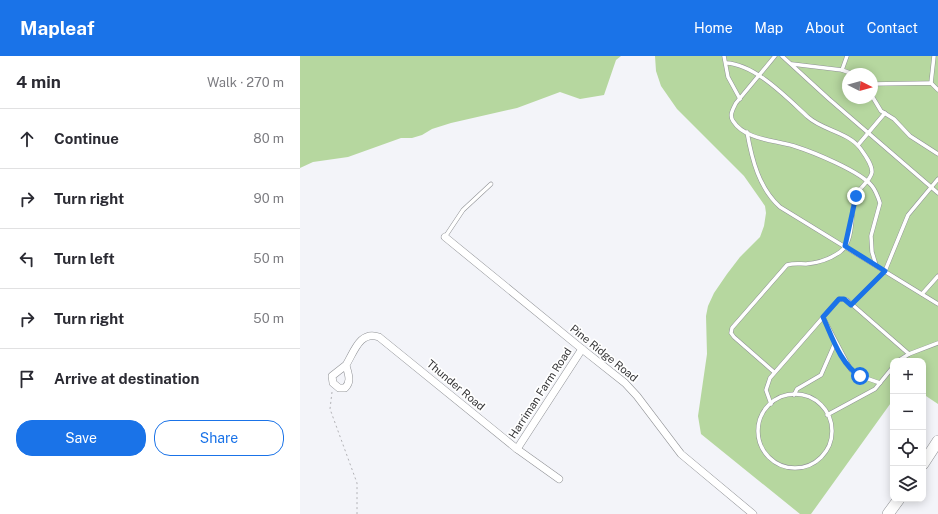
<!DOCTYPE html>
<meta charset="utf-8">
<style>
:root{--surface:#fff;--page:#f2f2f3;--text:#2b2b33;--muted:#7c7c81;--line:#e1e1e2;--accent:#1a73e8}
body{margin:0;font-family:"Public Sans",sans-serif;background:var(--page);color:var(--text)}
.controls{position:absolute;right:12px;bottom:12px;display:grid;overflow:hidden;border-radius:8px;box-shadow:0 2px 10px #0003}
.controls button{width:36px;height:36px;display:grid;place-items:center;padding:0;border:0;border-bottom:1px solid var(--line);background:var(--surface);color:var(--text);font:20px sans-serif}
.compass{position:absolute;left:542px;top:12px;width:36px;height:36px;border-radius:50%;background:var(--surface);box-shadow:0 2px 10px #0003;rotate:96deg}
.stop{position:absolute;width:12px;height:12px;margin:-9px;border:3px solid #1a73e8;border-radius:50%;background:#fff}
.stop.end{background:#1a73e8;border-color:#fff;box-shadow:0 1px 4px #0008}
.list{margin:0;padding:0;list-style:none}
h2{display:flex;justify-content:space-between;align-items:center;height:52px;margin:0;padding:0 16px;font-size:17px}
h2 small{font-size:13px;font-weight:400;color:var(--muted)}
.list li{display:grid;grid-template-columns:26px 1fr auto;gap:12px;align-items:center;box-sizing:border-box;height:60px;padding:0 16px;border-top:1px solid var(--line)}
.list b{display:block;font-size:15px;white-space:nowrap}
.list em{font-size:13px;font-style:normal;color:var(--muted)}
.actions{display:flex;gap:8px;padding:12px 16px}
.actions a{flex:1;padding:9px 0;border:1px solid var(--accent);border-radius:16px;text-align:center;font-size:14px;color:var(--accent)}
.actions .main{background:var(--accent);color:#fff}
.icon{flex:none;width:22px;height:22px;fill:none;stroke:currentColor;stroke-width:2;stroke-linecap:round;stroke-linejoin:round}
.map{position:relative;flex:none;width:638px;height:458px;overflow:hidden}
header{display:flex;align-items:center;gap:24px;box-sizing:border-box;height:56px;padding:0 20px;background:var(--accent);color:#fff}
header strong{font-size:19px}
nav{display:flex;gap:22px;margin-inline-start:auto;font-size:14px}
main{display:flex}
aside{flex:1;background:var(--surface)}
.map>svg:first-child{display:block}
</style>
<header>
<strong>Mapleaf</strong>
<nav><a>Home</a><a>Map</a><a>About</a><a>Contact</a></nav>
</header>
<main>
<aside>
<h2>4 min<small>Walk · 270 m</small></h2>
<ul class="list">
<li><svg class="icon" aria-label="ahead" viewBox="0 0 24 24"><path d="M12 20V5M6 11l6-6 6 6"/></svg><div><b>Continue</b></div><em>80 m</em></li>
<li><svg class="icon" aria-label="right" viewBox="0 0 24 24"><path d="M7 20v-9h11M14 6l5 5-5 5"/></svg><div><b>Turn right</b></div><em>90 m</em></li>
<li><svg class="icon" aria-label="left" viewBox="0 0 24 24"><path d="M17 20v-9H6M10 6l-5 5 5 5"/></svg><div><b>Turn left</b></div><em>50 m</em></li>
<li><svg class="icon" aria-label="right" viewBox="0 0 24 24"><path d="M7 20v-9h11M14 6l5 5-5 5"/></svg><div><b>Turn right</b></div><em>50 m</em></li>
<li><svg class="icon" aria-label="arrive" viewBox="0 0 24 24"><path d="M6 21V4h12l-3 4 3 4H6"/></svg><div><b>Arrive at destination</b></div></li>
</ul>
<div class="actions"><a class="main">Save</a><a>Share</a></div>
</aside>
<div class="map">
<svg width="638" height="458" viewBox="0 0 638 458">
<rect width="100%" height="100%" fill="#f3f4f9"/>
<g fill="#b6d79f" fill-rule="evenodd">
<polygon points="0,0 321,0 316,4 304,39 280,43 260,36 217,52 151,67 132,73 122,79 112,82 101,82 48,101 13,106 0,112"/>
<path d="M 355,0 L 638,0 L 638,348 L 623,338 L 623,305 L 593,305 L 593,344 L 511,458 L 500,458 L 401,378 L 398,360 L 407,298 L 406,260 L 408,250 L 414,237 L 427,218 L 440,201 L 460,181 L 464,170 L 466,157 L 465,150 L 444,120 L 377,53 L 361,30 L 356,15 ZM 548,18 L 572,18 L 572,42 L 548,42 Z"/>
</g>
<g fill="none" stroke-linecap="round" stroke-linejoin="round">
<g stroke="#909296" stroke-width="4.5">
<g id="service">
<polyline points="424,0 428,21 440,43"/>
<path d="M 475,0 L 436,47 C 433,53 429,59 433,65 C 445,84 475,84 494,90 C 513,96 560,115 572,130 C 576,135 578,141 580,147 L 571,180 L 572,196 L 576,209"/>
<polyline points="482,0 529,43 638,137"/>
<path d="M 426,7 C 455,8 487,42 508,61 C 522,74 548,76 560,92 C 565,99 572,108 572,116 C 571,125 558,132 555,141 C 550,157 555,185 540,196 C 530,203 518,207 506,208 C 499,208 494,207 487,209 L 432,272 L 431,277 L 434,281 L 474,316"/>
<polyline points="492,8 542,14 553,18"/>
<polyline points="542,14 547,0"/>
<polyline points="631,27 634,0"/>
<polyline points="572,28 631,27 638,34"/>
<polyline points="572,40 581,55 594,63 610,80 638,98"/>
<path d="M 447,76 C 452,104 459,132 480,151 L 638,248"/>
<polyline points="558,89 585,57"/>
<polyline points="145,181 163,154 191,128"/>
<polyline points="622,238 638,220"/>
<polyline points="551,249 585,215 608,159 638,123"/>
<polyline points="523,261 551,314 560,320 580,327"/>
<polyline points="598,305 609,298 638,287"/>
<circle cx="495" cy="375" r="37"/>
<polyline points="494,339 497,333 521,319 535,287"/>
<polyline points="471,348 466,334 470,322 539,243 547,244 609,298"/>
<polyline points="527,359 575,333 593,311"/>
</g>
</g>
<g stroke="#909296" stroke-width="8">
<g id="minor">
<polyline points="145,181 282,293 325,327 337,340 381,398 453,458"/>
<path d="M 46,309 L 32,320 L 33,327 L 39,332 L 45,332 C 52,325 48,318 46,309 C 54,296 60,274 79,281 L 217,393 L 259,423"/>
<polyline points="217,393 282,293"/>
</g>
</g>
<g stroke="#909296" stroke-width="12">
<g id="secondary">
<polyline points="623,408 638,385"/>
<polyline points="588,458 599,443"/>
</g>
</g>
<polyline stroke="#b2b2b6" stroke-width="1" stroke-dasharray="2 3" stroke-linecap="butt" points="32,336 30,353 57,427 57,458"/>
<use href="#service" stroke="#fff" stroke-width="3.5"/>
<use href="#minor" stroke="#fff" stroke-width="7"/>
<use href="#secondary" stroke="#fff" stroke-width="11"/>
</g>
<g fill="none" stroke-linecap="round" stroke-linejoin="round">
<path stroke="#1a73e8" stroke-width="5" d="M 556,140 L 545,190 L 585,215 L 551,249 L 544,243 L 539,243 L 523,261 C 532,281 541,309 560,320"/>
</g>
<g text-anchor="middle" stroke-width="3.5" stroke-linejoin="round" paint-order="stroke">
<g font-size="11" fill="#353537" stroke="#fff">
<text transform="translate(304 297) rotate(39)" y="4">Pine Ridge Road</text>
<text transform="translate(156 329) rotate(40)" y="4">Thunder Road</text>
<text transform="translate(240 337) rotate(-57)" y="4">Harriman Farm Road</text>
</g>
</g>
</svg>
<div class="controls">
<button>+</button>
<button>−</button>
<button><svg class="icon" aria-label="locate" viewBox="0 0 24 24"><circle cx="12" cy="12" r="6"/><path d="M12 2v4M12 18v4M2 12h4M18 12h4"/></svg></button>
<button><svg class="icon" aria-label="layers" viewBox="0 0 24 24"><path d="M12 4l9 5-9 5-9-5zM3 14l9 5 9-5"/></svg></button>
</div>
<svg class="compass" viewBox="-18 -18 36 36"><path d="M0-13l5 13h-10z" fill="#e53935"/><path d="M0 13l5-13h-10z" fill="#7c7c81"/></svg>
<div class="stop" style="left:560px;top:320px"></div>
<div class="stop end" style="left:556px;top:140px"></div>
</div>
</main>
